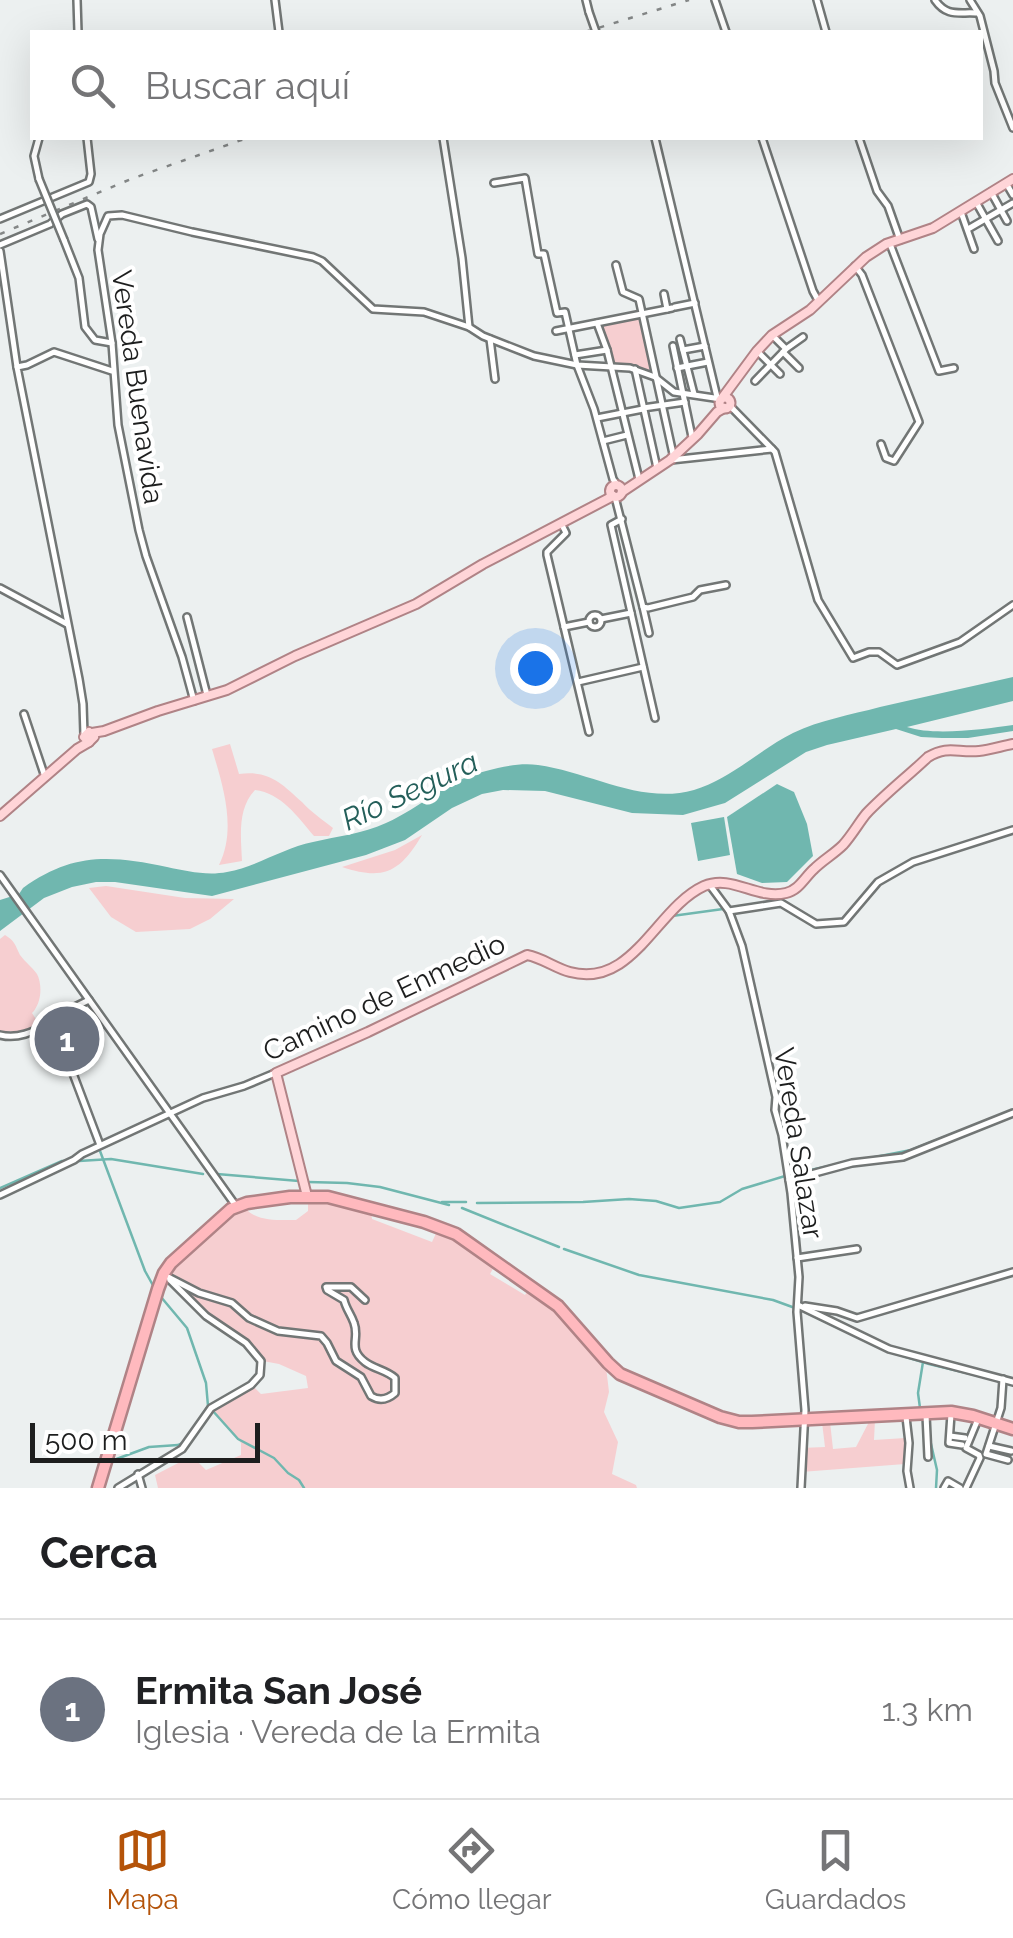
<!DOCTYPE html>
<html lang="es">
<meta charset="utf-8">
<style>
:root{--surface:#fff;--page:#f6f6f6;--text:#202124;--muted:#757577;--line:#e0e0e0;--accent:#b45309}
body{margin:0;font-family:Raleway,sans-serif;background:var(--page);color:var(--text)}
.scale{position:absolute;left:30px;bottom:25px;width:230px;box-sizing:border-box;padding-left:10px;border:5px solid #1d1e1e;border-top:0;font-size:28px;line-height:35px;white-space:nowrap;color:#1d1e1e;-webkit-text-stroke:8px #fff;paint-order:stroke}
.you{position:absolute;left:535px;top:668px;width:35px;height:35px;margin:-25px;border:8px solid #fff;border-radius:50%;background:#1a73e8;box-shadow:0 0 0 15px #1a73e833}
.badge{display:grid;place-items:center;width:65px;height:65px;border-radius:50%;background:var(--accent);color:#fff;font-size:32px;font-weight:700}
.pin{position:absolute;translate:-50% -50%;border:5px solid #fff;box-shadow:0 2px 10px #0006}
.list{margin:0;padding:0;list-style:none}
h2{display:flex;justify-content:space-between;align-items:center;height:130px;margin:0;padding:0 40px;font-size:42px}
h2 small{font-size:32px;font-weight:400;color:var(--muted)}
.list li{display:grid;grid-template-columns:65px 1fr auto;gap:30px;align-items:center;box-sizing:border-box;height:180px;padding:0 40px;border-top:2px solid var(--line)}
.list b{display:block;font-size:38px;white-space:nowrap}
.list p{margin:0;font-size:32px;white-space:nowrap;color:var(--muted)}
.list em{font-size:32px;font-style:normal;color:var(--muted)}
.icon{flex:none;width:55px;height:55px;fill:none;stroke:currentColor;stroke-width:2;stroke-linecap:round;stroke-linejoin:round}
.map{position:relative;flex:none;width:1013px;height:1488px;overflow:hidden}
.search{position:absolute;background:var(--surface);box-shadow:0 10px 40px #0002;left:30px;right:30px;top:30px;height:110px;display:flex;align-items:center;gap:25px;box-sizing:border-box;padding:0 35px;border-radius:0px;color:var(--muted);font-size:38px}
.sheet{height:310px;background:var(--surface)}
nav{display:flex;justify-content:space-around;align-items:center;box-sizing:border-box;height:140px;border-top:2px solid var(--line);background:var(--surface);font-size:28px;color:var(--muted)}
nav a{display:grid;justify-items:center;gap:5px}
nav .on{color:var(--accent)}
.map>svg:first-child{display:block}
</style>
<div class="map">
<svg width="1013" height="1488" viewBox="0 0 1013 1488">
<rect width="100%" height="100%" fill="#ecf0f0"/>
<g fill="#f6ced0">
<polygon points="641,316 653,374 633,365 614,363 601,325"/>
<path d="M 230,744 L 239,774 C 269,770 281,783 302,802 C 311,812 323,820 333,828 L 329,836 L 314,836 C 298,817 281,793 255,790 C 237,809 241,837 242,861 L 219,865 C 237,829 223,786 212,749 Z"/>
<path d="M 422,835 C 400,872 384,881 342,867 L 395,850 Z"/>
<polygon points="106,886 185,898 234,899 210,919 190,929 136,932 111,917 89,888"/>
<path d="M 5,935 C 15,941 15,945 20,955 C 25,962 32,967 37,974 C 43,986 41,1004 32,1013 L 41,1027 L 25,1032 L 0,1031 L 0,939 Z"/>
<path d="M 320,1200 L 371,1212 L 372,1219 L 432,1242 L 438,1229 L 447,1232 L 495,1265 L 490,1274 L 525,1295 L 529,1289 L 565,1316 L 606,1367 L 609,1392 L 604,1412 L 618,1442 L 612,1474 L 636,1485 L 637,1488 L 158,1488 L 155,1475 L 184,1460 L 194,1458 L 206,1470 L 241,1455 L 241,1443 L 213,1410 L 253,1386 L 261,1394 L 308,1388 L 306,1376 L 279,1364 L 263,1361 L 248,1341 L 211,1319 L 168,1275 C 188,1255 218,1216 245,1208 C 257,1222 279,1220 296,1220 L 308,1211 L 308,1201 Z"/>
<polygon points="870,1420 875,1420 874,1440 905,1438 905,1464 801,1472 801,1448 825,1447 822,1422 830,1422 833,1449 856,1447"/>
</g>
<g fill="#70b7af">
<path d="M 1013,677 L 1013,701 L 907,727 C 934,736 985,729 1013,725 L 1013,731 L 968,738 L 942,738 L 921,737 L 896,729 L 827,745 L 806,752 L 725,803 L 683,815 L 632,813 L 545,791 L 503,790 L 482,794 L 452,808 L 405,840 L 366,855 L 212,896 L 115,882 L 96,882 L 72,887 L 44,898 L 0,931 L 0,900 L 19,894 L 23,888 C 72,853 109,855 167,867 C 186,871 207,876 227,872 C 256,867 283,848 313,842 C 338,836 362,834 386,823 C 422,807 446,780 486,771 C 503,766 521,763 538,765 C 590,772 641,805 694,790 C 731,779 759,750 793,733 C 820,720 850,715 880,707 C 924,697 969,687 1013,677 Z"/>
<polygon points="777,784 794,792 807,824 813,856 787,882 762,883 737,874 727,817"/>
<polygon points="724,817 730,855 698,861 691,823"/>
</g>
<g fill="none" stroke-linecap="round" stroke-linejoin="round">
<g stroke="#70b7af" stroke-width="2.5">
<polyline points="730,908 741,907"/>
<polyline points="672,916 723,909"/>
<polyline points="631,959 644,949 657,933"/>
<polyline points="100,1151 145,1271 155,1289"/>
<polyline points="865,1159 911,1150 1006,1113"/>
<polyline points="79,1161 111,1159 203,1174"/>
<polyline points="217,1174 299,1181"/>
<polyline points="792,1174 852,1161"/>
<polyline points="308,1182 347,1183 380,1187 449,1205"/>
<polyline points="0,1188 62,1161 67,1161"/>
<polyline points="0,1198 84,1157"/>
<polyline points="442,1202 466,1202"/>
<polyline points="477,1203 583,1202 629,1199 656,1201 679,1208 720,1202 742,1189 785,1176"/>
<polyline points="462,1208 559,1247"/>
<polyline points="564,1249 639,1275 773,1300 795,1308"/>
<polyline points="161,1297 187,1328 206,1383 208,1406 192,1431"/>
<polyline points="801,1310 885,1350"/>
<polyline points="893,1353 929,1364 1000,1381"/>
<polyline points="920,1408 918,1393 923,1362"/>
<polyline points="212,1410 238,1439 274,1458 288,1473 299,1480 304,1488"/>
<polyline points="928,1431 937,1470 936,1488"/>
<polyline points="111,1461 149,1447 178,1445 184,1442"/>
</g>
<g stroke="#727675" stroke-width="10">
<g id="minor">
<polyline points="77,0 78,32"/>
<polyline points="275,0 279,32"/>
<polyline points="586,0 589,12"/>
<polyline points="715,0 726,32"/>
<polyline points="817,0 826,32"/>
<path d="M 935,0 C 947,17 958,12 976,13"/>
<polyline points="970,0 980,16 994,71 995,83 1013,128"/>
<polyline points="39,138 34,156 39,179"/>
<polyline points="443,138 462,258 469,327"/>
<polyline points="655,138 717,397"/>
<polyline points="762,138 813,291 819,302"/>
<polyline points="859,138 877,191 888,206 900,240"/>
<polyline points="494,183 525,178 538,254 544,254 557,313 565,312 577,365 594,409 613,479 617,485"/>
<polyline points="1006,183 1013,195"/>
<polyline points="991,192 1007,221"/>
<polyline points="976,202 998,241"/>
<polyline points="961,212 974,249"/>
<polyline points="0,219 89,182 91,174 87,138"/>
<polyline points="968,229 1013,203"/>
<polyline points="64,240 79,278 85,327 95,340 112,343"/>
<polyline points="890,244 939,371 954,368"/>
<polyline points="0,245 50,224 62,214 87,204 91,207 98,239"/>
<polyline points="0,251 17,367"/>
<polyline points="616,265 623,292 639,299 673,454"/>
<polyline points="855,266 862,275 919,422 894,461 886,458 881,444"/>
<polyline points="664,294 667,309"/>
<polyline points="675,307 695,303"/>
<polyline points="597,323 607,350 639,479"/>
<polyline points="556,331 672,308"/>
<polyline points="772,335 786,349"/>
<polyline points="490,339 495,379"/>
<polyline points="680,339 694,394"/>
<polyline points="673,346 692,437"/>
<polyline points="683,350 705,346"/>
<polyline points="757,351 780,374"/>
<polyline points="783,352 799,368"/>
<polyline points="575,355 607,350"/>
<polyline points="677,368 708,362"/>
<polyline points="635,369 657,468"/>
<polyline points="755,381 786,349 803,337"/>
<polyline points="730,403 732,408 775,452 818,600 853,658 869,652 879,652 897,665 960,642 1013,605"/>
<polyline points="643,408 685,402"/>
<polyline points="597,418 643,409"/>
<polyline points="603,441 627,435"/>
<polyline points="671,460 772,449"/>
<polyline points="615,497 643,607 648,608 693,597 700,590 726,585"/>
<polyline points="622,519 611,525 655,718"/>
<polyline points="562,525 566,533 547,552 547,555 589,732"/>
<polyline points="0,588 67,624"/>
<polyline points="643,607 649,633"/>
<circle cx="595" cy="621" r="6"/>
<polyline points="187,617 207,695"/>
<polyline points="601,619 631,613"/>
<polyline points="564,627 589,622"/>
<polyline points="578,682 643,667"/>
<polyline points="194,701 182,657 146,556 139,530 118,425 112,343 98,250 100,234 108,216 122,215 192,232 313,257 322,261 373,309 424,312 469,327 483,336 534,356 577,365 630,368 655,377 674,392 721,399"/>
<polyline points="24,714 45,777"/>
<polyline points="84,735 83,704 79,679 17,367 27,365 54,352 112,371"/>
<polyline points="0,875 236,1206"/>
<polyline points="709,884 729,911 742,946 776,1097 775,1110 782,1135 791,1193 799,1277 797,1312 805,1410 801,1488"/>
<polyline points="729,911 781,903 816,924 844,922 878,882 913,862 1013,830"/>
<polyline points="89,1000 52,1018 100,1145"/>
<path d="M 0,1035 C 20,1040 36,1030 54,1021"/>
<polyline points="789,1180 852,1163 903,1157 1013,1113"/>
<polyline points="0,1195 74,1160 82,1154 203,1098 244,1086 275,1073"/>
<polyline points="797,1258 857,1249"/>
<path d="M 168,1277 L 199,1293 L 232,1303 L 249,1318 L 278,1331 L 321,1336 L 327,1343 L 336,1361 L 361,1377 L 371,1396 C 379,1401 387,1400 395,1393 L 395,1378 C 386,1370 374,1369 365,1362 C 347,1348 360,1339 354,1323 C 351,1314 346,1309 344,1300 L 327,1290 L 326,1287 L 351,1287 L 365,1300"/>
<polyline points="798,1305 889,1349 1013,1382"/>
<polyline points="805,1306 837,1311 857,1318 1013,1272"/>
<polyline points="1003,1379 1001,1408 986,1454 1008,1460"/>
<polyline points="951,1414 949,1443 962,1445"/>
<polyline points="926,1415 928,1457"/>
<polyline points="906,1417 909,1443 907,1471 910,1488"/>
<polyline points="950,1436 965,1438"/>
<polyline points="989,1446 1011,1451"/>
<polyline points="138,1474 142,1488"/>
<polyline points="118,1488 182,1449 211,1408 251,1385 260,1375 261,1361 246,1343 206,1316 170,1280"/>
<polyline points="944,1488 948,1481 960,1488"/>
<polyline points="966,1488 980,1458 979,1455 966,1448 978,1419"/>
</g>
</g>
<g stroke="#b08386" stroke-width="12">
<g id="major">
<polyline points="723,397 757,351 772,335 810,310 866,257 886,244 933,228 1013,179"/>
<circle cx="725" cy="403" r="5.5"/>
<circle cx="616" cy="491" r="6"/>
<polyline points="622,492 670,460 698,434 717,412 724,408"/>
<polygon points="89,732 94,737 89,742 84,737"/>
<polyline points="92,733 104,731 158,711 227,690 295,656 416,604 483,564 613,496"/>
<polyline points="0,816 77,749 89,742"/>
<path d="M 307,1196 L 276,1073 L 368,1032 L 527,955 C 543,958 555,968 570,972 C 633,989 656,908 704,886 C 732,874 757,900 786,893 C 799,890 804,878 814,869 C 823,860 834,854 843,845 C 852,835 858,824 866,814 C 885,794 908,776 928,757 C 948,745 957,753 979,751 C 990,750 1002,746 1013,744"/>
</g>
</g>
<g stroke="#b08386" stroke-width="15">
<polyline id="highway" points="98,1488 158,1289 164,1273 171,1263 231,1209 247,1203 290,1197 328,1197 424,1222 456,1234 558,1306 608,1363 620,1374 720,1417 739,1422 752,1422 951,1412 973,1416 1013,1429"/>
</g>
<use href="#minor" stroke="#fff" stroke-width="5"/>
<use href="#major" stroke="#ffd5d8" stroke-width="8"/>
<use href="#highway" stroke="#ffb9be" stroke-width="10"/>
<g stroke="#848787" stroke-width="2.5" stroke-dasharray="5 10" stroke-linecap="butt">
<polyline points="585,32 689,0"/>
<polyline points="0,234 131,179 247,138"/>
</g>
<g stroke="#727675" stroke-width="10" stroke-linecap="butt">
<g id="minor-bridge">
<polyline points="589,12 596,32"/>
<polyline points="39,179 64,240"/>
</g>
</g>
<use href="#minor-bridge" stroke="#fff" stroke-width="5"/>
</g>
<g text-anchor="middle" stroke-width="8" stroke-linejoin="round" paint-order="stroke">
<g font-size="28" fill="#1d1e1e" stroke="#fff">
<text transform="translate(138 387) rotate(82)" y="10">Vereda Buenavida</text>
<text transform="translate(384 997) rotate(-25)" y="10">Camino de Enmedio</text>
<text transform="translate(799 1143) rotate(81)" y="10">Vereda Salazar</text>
</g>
<g font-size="30" font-style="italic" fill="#245f5a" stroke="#fff">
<text transform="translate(410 791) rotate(-25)" y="10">Río Segura</text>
</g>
</g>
</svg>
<div class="scale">500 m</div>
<div class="you"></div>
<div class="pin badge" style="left:67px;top:1039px;background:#6b7280">1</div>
<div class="search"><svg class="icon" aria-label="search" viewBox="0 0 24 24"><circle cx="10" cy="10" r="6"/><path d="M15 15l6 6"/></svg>Buscar aquí</div>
</div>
<section class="sheet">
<h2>Cerca<small></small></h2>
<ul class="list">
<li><span class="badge" style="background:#6b7280">1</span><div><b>Ermita San José</b><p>Iglesia · Vereda de la Ermita</p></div><em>1.3 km</em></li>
</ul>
</section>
<nav>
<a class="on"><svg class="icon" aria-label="map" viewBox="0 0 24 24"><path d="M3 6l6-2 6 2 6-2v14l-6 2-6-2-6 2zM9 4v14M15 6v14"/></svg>Mapa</a>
<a><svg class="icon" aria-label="directions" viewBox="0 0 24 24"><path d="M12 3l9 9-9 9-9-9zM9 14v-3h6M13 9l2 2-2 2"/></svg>Cómo llegar</a>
<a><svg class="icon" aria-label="saved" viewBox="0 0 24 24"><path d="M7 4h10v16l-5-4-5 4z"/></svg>Guardados</a>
</nav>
